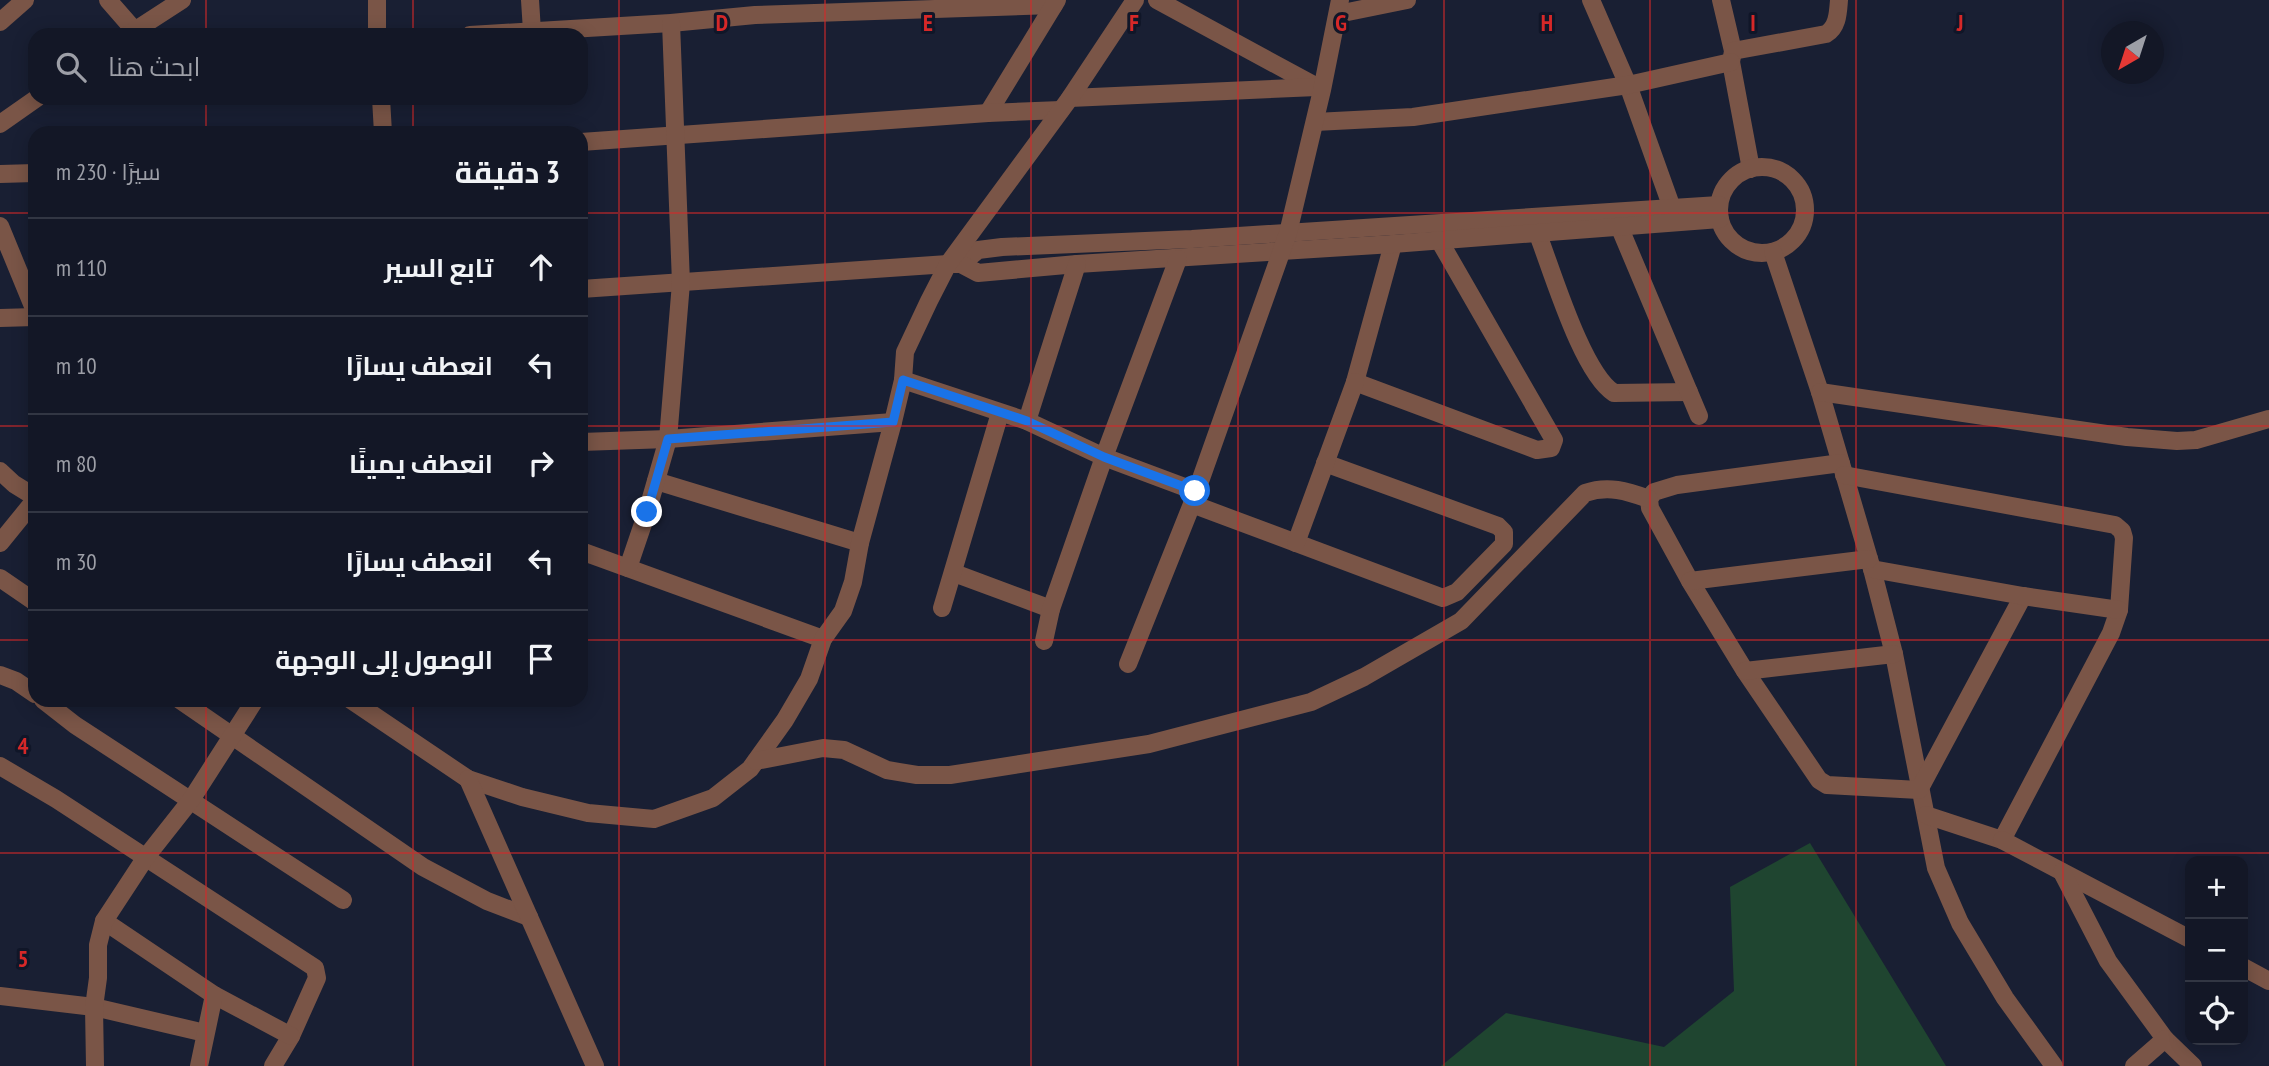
<!DOCTYPE html>
<html lang="ar">
<meta charset="utf-8">
<style>
:root{--surface:#131726;--page:#1c202e;--text:#f1f3f6;--muted:#9d9fa7;--line:#323643}
body{margin:0;font-family:"PT Sans Narrow",Cairo,sans-serif;background:var(--page);color:var(--text);direction:rtl}
.controls{position:absolute;right:21px;bottom:21px;display:grid;overflow:hidden;border-radius:14px;box-shadow:0 4px 18px #0003}
.controls button{width:63px;height:63px;display:grid;place-items:center;padding:0;border:0;border-bottom:2px solid var(--line);background:var(--surface);color:var(--text);font:35px sans-serif}
.compass{position:absolute;left:2101px;top:21px;width:63px;height:63px;border-radius:50%;background:var(--surface);box-shadow:0 4px 18px #0003;rotate:219deg}
.stop{position:absolute;width:21px;height:21px;margin:-16px;border:5px solid #1a73e8;border-radius:50%;background:#fff}
.stop.end{background:#1a73e8;border-color:#fff;box-shadow:0 2px 7px #0008}
.list{margin:0;padding:0;list-style:none}
h2{display:flex;justify-content:space-between;align-items:center;height:91px;margin:0;padding:0 28px;font-size:30px}
h2 small{font-size:23px;font-weight:400;color:var(--muted)}
.list li{display:grid;grid-template-columns:46px 1fr auto;gap:21px;align-items:center;box-sizing:border-box;height:98px;padding:0 28px;border-top:2px solid var(--line)}
.list b{display:block;font-size:26px;white-space:nowrap}
.list em{font-size:23px;font-style:normal;color:var(--muted)}
.icon{flex:none;width:38px;height:38px;fill:none;stroke:currentColor;stroke-width:2;stroke-linecap:round;stroke-linejoin:round}
.map{position:relative;flex:none;width:2269px;height:1066px;overflow:hidden;direction:ltr}
.search{position:absolute;background:var(--surface);box-shadow:0 4px 18px #0003;left:28px;top:28px;width:560px;height:77px;display:flex;align-items:center;gap:18px;box-sizing:border-box;padding:0 24px;border-radius:21px;color:var(--muted);font-size:26px}
.panel{position:absolute;background:var(--surface);box-shadow:0 4px 18px #0003;left:28px;top:126px;width:560px;height:581px;border-radius:21px;direction:rtl}
.map>svg:first-child{display:block}
</style>
<div class="map">
<svg width="2269" height="1066" viewBox="0 0 2269 1066">
<rect width="100%" height="100%" fill="#191f33"/>
<polygon fill="#1f4530" points="1810,843 1946,1066 1441,1066 1506,1013 1664,1047 1734,991 1730,887"/>
<g fill="none" stroke-linecap="round" stroke-linejoin="round">
<g stroke="#7a5547" stroke-width="18">
<polyline points="108,0 135,31"/>
<polyline points="377,0 377,35"/>
<polyline points="530,0 532,31"/>
<polyline points="1157,0 1319,88"/>
<polyline points="1591,0 1628,85 1672,208"/>
<polyline points="1721,0 1733,51 1731,62 1751,169"/>
<polyline points="1338,14 1407,0"/>
<polyline points="0,22 25,0"/>
<polyline points="128,35 182,0"/>
<polyline points="470,35 671,23 755,15 1054,5"/>
<path d="M 1733,51 L 1826,34 C 1838,27 1838,12 1839,0"/>
<polyline points="381,98 383,133"/>
<polyline points="1070,98 1317,87"/>
<polyline points="988,113 1057,0"/>
<polyline points="1315,122 1413,117 1628,85 1731,62"/>
<polyline points="0,124 37,98"/>
<polyline points="581,142 988,113 1061,110"/>
<circle cx="1762" cy="210" r="43"/>
<polyline points="0,174 35,173"/>
<path d="M 1537,221 L 1537,232 C 1552,270 1582,373 1614,393 L 1689,392"/>
<polyline points="0,226 35,311"/>
<polyline points="1619,226 1699,416"/>
<polyline points="1393,244 1355,382 1537,450 1551,448 1554,440 1439,240"/>
<polyline points="1773,252 1820,392 1872,569 1894,654 1936,868 1960,923 2005,998 2054,1066"/>
<polyline points="961,264 978,250 1002,247 1192,239 1719,205"/>
<polyline points="581,289 948,264 961,264 978,273 1077,264 1393,244 1720,219"/>
<polyline points="0,318 35,317"/>
<polyline points="903,380 1027,421 1104,457 1195,491"/>
<polyline points="1820,392 2127,437 2177,441 2196,440 2269,419"/>
<polyline points="1027,421 1077,264"/>
<polyline points="581,442 668,439 893,422"/>
<polyline points="1841,463 1677,485 1654,492 1649,499 1650,508 1690,581 1745,671 1819,780 1827,785 1919,790 2023,596"/>
<polyline points="0,471 14,484 35,497"/>
<polyline points="1844,475 2115,525 2122,531 2124,538 2119,610 2111,633 2002,840 1926,815"/>
<polyline points="656,481 860,543"/>
<polyline points="1192,504 1443,598 1457,592 1504,544 1504,532 1498,526 1325,463"/>
<polyline points="0,543 35,500"/>
<polyline points="1296,543 1355,382"/>
<polyline points="581,551 823,639"/>
<polyline points="628,568 647,512 668,439 681,283 671,23"/>
<polyline points="1872,569 2023,596 2119,610"/>
<polyline points="954,573 1051,609"/>
<polyline points="0,578 35,602"/>
<polyline points="1690,581 1869,559"/>
<polyline points="942,608 1000,413"/>
<polyline points="1044,641 1051,609 1104,457 1178,259"/>
<polyline points="1128,664 1192,504 1288,233 1322,90 1340,0"/>
<polyline points="1745,671 1894,654"/>
<polyline points="0,675 16,681 35,694"/>
<polyline points="43,700 75,725 343,900"/>
<polyline points="180,700 423,867 487,901 529,917"/>
<polyline points="351,700 468,779 522,797 588,813 654,819 713,798 750,769 785,720 809,679 823,639 843,611 853,582 860,543 893,422 903,380 905,352 929,301 948,264 1070,98 1135,0"/>
<path d="M 756,761 L 823,748 L 844,750 L 887,770 L 917,775 L 950,775 L 1149,744 L 1311,702 L 1364,677 L 1461,621 L 1585,493 C 1608,485 1627,491 1649,499"/>
<polyline points="0,766 56,799 315,968 317,978 291,1036 273,1066"/>
<polyline points="468,779 595,1066"/>
<polyline points="2002,840 2190,939"/>
<polyline points="2062,872 2108,961 2165,1039 2193,1066"/>
<polyline points="104,921 214,995 291,1036"/>
<polyline points="2243,967 2269,981"/>
<polyline points="0,996 94,1007 205,1033"/>
<polyline points="95,1066 94,1007 98,978 98,945 104,921 146,857 191,800 255,700"/>
<polyline points="199,1066 214,995"/>
<polyline points="2134,1066 2165,1039"/>
</g>
</g>
<g fill="none" stroke-linecap="round" stroke-linejoin="round">
<polyline stroke="#1a73e8" stroke-width="9" points="647,512 668,439 893,422 903,380 1027,421 1104,457 1195,491"/>
</g>
<path fill="none" stroke="#d62828" stroke-width="2" stroke-opacity="0.55" d="M 206,0 L 206,35M 413,0 L 413,35M 619,0 L 619,1066M 825,0 L 825,1066M 1031,0 L 1031,1066M 1238,0 L 1238,1066M 1444,0 L 1444,1066M 1650,0 L 1650,1066M 1856,0 L 1856,1066M 2063,0 L 2063,1066M 206,98 L 206,133M 413,98 L 413,133M 0,213 L 35,213M 581,213 L 2269,213M 0,426 L 35,426M 581,426 L 2269,426M 0,640 L 35,640M 581,640 L 2269,640M 206,700 L 206,1066M 413,700 L 413,1066M 0,853 L 2269,853"/>
<g font-size="23" text-anchor="middle" font-weight="bold" fill="#d62828" stroke="#101628" stroke-width="6" stroke-linejoin="round" paint-order="stroke">
<text x="722" y="31">D</text>
<text x="928" y="31">E</text>
<text x="1134" y="31">F</text>
<text x="1341" y="31">G</text>
<text x="1547" y="31">H</text>
<text x="1753" y="31">I</text>
<text x="1960" y="31">J</text>
<text x="23" y="754">4</text>
<text x="23" y="967">5</text>
</g>
</svg>
<div class="controls">
<button>+</button>
<button>−</button>
<button><svg class="icon" aria-label="locate" viewBox="0 0 24 24"><circle cx="12" cy="12" r="6"/><path d="M12 2v4M12 18v4M2 12h4M18 12h4"/></svg></button>
</div>
<svg class="compass" viewBox="-18 -18 36 36"><path d="M0-13l5 13h-10z" fill="#e53935"/><path d="M0 13l5-13h-10z" fill="#9d9fa7"/></svg>
<div class="stop" style="left:1195px;top:491px"></div>
<div class="stop end" style="left:647px;top:512px"></div>
<div class="search"><svg class="icon" aria-label="search" viewBox="0 0 24 24"><circle cx="10" cy="10" r="6"/><path d="M15 15l6 6"/></svg>ابحث هنا</div>
<section class="panel">
<h2>3 دقيقة<small>سيرًا · 230 m</small></h2>
<ul class="list">
<li><svg class="icon" aria-label="ahead" viewBox="0 0 24 24"><path d="M12 20V5M6 11l6-6 6 6"/></svg><div><b>تابع السير</b></div><em>110 m</em></li>
<li><svg class="icon" aria-label="left" viewBox="0 0 24 24"><path d="M17 20v-9H6M10 6l-5 5 5 5"/></svg><div><b>انعطف يسارًا</b></div><em>10 m</em></li>
<li><svg class="icon" aria-label="right" viewBox="0 0 24 24"><path d="M7 20v-9h11M14 6l5 5-5 5"/></svg><div><b>انعطف يمينًا</b></div><em>80 m</em></li>
<li><svg class="icon" aria-label="left" viewBox="0 0 24 24"><path d="M17 20v-9H6M10 6l-5 5 5 5"/></svg><div><b>انعطف يسارًا</b></div><em>30 m</em></li>
<li><svg class="icon" aria-label="arrive" viewBox="0 0 24 24"><path d="M6 21V4h12l-3 4 3 4H6"/></svg><div><b>الوصول إلى الوجهة</b></div></li>
</ul>
</section>
</div>
